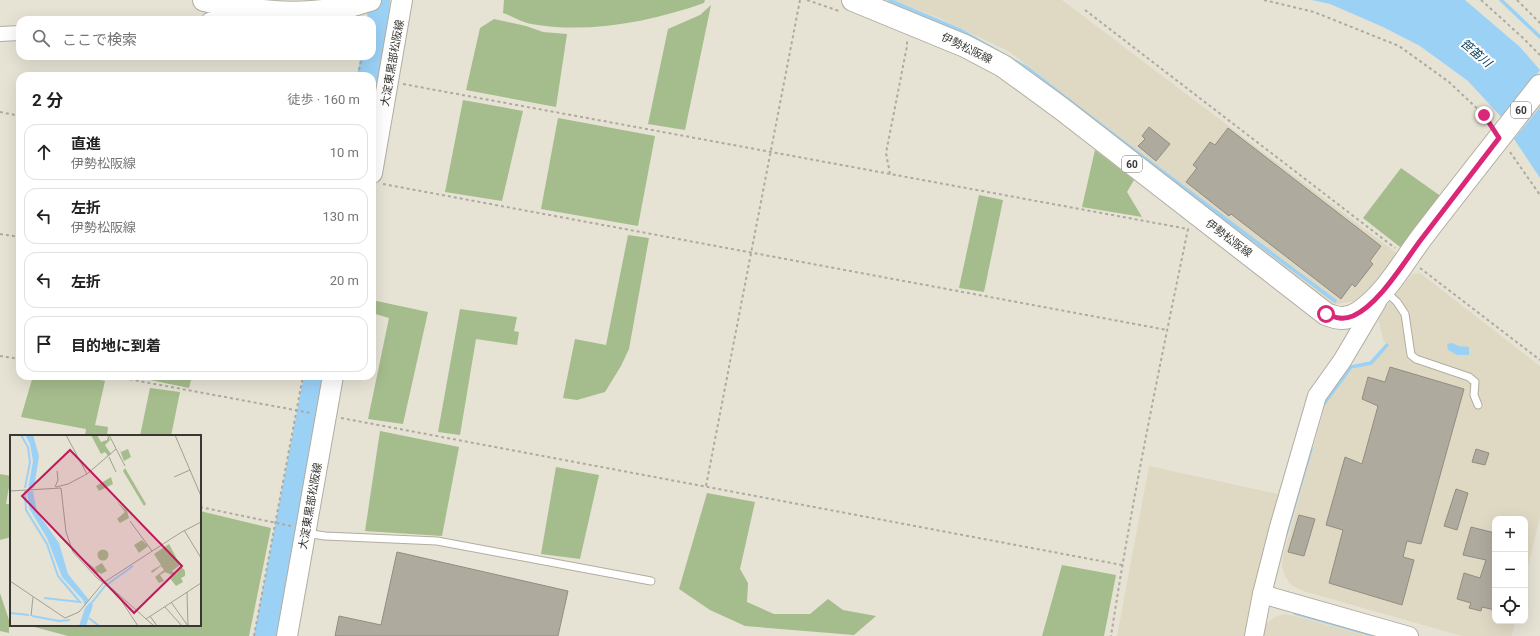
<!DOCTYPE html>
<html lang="ja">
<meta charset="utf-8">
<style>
:root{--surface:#fff;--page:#f2f2f2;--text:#222;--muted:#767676;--line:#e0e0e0}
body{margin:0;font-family:Roboto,"Noto Sans JP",sans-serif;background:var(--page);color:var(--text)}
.controls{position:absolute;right:12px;bottom:12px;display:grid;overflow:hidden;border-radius:8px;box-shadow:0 4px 16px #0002}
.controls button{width:36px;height:36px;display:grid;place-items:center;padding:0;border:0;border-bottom:1px solid var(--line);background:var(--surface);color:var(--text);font:20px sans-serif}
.stop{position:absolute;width:12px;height:12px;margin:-9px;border:3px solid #db2777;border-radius:50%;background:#fff}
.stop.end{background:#db2777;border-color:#fff;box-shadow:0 1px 4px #0008}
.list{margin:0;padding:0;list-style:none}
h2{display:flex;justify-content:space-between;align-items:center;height:52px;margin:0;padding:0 16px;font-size:17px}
h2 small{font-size:13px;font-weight:400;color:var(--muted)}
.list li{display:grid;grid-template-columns:26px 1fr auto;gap:12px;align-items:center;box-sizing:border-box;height:56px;margin:0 8px 8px;padding:0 8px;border:1px solid var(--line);border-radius:12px}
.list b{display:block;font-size:15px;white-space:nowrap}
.list p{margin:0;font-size:13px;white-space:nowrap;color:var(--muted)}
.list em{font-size:13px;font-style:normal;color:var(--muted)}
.icon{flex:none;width:22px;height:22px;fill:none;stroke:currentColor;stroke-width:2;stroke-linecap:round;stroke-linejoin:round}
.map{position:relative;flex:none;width:1540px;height:636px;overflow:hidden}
.search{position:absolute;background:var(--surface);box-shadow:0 4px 16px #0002;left:16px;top:16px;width:360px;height:44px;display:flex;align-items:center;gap:10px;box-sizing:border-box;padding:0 14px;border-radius:12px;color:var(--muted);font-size:15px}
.panel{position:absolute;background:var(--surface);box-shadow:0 4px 16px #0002;left:16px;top:72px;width:360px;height:308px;border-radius:12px}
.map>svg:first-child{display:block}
</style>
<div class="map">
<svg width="1540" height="636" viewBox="0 0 1540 636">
<rect width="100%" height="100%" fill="#e6e3d5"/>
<g fill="#dfd9c4">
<polygon points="893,0 1062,0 1398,254 1360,300 1332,305 1010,52 939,18"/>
<polygon points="1420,273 1540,366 1540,517 1525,579 1525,519 1495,519 1495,621 1515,621 1512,636 1462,636 1303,591 1291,585 1285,576 1282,567 1283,556 1326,402 1351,369 1372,364 1388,346 1383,340 1378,317 1412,274"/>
<polygon points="1149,466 1278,494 1253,591 1246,636 1117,636"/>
<polygon points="1285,614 1295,616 1368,636 1261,636 1266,624 1274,617"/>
</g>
<g fill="#a5bc8d">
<path d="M 504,0 L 705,0 L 704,3 C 650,22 588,34 531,24 C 522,22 512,16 503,13 Z"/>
<polygon points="711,5 685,130 648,124 668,29 700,15"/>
<polygon points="494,19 526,26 543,32 567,34 556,107 466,90 480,28"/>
<polygon points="463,100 523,111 502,201 445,192"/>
<polygon points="558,118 655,136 638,226 541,209"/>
<polygon points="1095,150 1134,180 1127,192 1142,217 1082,207"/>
<polygon points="1401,168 1442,197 1400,247 1363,218"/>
<polygon points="979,195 1003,200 984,292 959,288"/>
<polygon points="628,235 649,238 629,349 621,366 605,392 577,400 563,398 575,339 606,345"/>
<polygon points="372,300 428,312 403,424 368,419 389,318 372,313"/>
<polygon points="460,309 517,317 514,331 519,332 517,345 476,339 460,435 438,432"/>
<polygon points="33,376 83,376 105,381 95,425 108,427 107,436 85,436 86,429 21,417"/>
<polygon points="131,376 192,376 189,388"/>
<polygon points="150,388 180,392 171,436 140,436"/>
<polygon points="380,431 459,447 442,536 365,531"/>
<polygon points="556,467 599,475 580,559 541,554"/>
<polygon points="0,474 11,476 6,504 11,504 11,537 0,540"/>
<polygon points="707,493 755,502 740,569 748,583 747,602 774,614 810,614 828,599 843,610 876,616 854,635 745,626 710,610 679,589"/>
<polygon points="200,511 271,528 249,636 68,636 27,625 200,625"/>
<polygon points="1062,565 1116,575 1104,636 1042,636"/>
<polygon points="0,593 9,620 9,633 0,631"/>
</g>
<g fill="#9cd1f6">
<polygon points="1312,0 1465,0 1520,47 1540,70 1503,119 1468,81 1420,46 1383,27 1330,4"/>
<polygon points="1540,107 1540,178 1514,139"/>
<polygon points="1452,343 1459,346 1469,347 1469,355 1457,355 1448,350 1447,344"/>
</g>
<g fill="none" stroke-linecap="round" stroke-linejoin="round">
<g stroke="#9cd1f6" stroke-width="3.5">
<polyline points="889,0 960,30 1027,68 1123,142 1335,301"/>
<polyline points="1501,0 1540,37"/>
<polyline points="1323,405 1351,367 1371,363 1387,345"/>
<polyline points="1286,534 1311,449"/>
<polyline points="1295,613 1376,636"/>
</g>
<g stroke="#9cd1f6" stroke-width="22">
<polyline points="372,55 378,20 379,0"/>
<polyline points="368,76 372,56"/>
<polyline points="265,636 315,376"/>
</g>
</g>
<g fill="#aeaa9d" stroke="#918d80">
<polygon points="1149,127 1170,144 1156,161 1138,146 1145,139 1142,136"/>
<polygon points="1228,128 1381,246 1370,261 1373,264 1355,287 1352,284 1341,299 1231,214 1229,216 1186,182 1197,168 1193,165 1210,142 1215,145"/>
<polygon points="1390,367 1464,389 1421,544 1407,541 1403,557 1414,560 1402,605 1329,583 1343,530 1326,525 1345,457 1362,464 1378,406 1362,399 1368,377 1385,382"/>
<polygon points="1476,449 1489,453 1485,465 1472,462"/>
<polygon points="1456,489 1468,493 1457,530 1444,526"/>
<polygon points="1299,515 1315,519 1304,556 1288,552"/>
<polygon points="1471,527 1495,533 1495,610 1482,607 1481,611 1469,608 1471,603 1457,599 1464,573 1480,578 1486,560 1463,555"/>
<polygon points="397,552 568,591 558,636 335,636 339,616 381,625"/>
</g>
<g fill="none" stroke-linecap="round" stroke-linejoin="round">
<g stroke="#b1ada0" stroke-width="9">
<g id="service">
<polyline points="1385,291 1397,302 1405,314 1411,355 1416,359 1469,377 1475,382 1474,395 1478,405"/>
<polyline points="306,533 325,536 437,541 651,581"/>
</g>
</g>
<g stroke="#b1ada0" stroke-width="16">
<g id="minor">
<polyline points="209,20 249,14"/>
<polyline points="0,34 20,33"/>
</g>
</g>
<g stroke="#b1ada0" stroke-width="20">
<g id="tertiary">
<polyline points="1262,594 1409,636"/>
<polyline points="1254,636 1262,594 1279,527 1317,396 1342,361 1377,302"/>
</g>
</g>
<g stroke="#b1ada0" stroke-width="22">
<g id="secondary">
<polyline points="372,173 402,0"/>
<polyline points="287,636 333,376"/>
</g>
</g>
<g stroke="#b1ada0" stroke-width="24">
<g id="primary">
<path d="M 204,0 C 223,4 243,10 262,11 C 297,15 336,12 370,0"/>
<path d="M 853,0 L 965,46 L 1003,66 L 1062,109 L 1326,314 C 1338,319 1347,320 1358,313 C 1385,296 1403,262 1422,237 C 1461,186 1501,136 1540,86"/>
</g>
</g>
<g stroke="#adaa9f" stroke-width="2" stroke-dasharray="3 3" stroke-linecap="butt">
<polyline points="807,0 839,11"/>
<polyline points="1264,0 1314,12 1399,46 1449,82 1484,115 1490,124"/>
<polyline points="1481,0 1522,37 1540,55"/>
<polyline points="1517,0 1540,23"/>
<polyline points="1085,10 1395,248"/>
<polyline points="358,76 362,56"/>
<path d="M 403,84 L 1188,229 C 1160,364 1132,499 1111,636"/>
<polyline points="0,112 20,116"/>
<polyline points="1510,152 1540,195"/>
<polyline points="890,174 886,153 907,46 907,40"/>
<polyline points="383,184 1167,330"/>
<polyline points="0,234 20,237"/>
<polyline points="1420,268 1540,360"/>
<polyline points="0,356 20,359"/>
<polyline points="112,376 311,413"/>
<polyline points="341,418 1122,565"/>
<polyline points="706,486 800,0"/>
<polyline points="200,507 291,526"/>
<polyline points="254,636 303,376"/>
</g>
<use href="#service" stroke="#fff" stroke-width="7"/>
<use href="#minor" stroke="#fff" stroke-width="14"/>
<use href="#tertiary" stroke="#fff" stroke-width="18"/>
<use href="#secondary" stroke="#fff" stroke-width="20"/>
<use href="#primary" stroke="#fff" stroke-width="22"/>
</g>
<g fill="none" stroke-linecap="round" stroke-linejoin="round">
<path stroke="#db2777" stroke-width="5" d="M 1326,314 C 1336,318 1343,320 1353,316 C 1380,304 1405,260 1423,237 C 1448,204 1474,171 1499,138 L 1484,115"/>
</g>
<g text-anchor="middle" stroke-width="4" stroke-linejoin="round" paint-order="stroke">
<g fill="#fff" stroke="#747370" stroke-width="1">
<rect x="1511" y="102" width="20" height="16" rx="3"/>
<rect x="1122" y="156" width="20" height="16" rx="3"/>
</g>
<g font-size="10" font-weight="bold" fill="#393732">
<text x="1521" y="114">60</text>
<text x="1132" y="168">60</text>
</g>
<g font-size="11" fill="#393732" stroke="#fff">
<text transform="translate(967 48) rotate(26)" y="4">伊勢松阪線</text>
<text transform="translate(392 63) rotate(-80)" y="4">大淀東黒部松阪線</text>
<text transform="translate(1229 238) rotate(37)" y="4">伊勢松阪線</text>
<text transform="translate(310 506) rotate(-80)" y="4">大淀東黒部松阪線</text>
</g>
<g font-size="12" font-style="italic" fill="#08405e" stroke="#fff">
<text transform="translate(1476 53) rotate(40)" y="4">笹笛川</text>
</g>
</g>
<g transform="translate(10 435)">
<rect width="191" height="191" fill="#e6e3d5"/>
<path d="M 81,0 L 87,0 L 91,7 L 97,5 L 98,0 L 100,5 L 95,10 L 101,19 L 98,21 L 95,17 L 91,19 ZM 108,10 L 111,17 L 118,14 L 121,22 L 114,26 ZM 115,33 L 136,69 L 134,71 L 113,36 ZM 101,42 L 103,49 L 89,56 L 86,51 ZM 107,67 L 117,76 L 119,83 L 110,88 L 107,84 L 115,77 ZM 132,105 L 138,111 L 129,118 L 124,110 ZM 159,109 L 170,130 L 162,136 L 166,139 L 171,131 L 175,136 L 175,141 L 171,143 L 173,147 L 166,151 L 159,142 L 162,140 L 155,137 L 150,140 L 154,146 L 149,148 L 145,142 L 154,135 L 151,131 L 142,138 L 141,136 L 151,130 L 144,119 ZM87.5 120a5.5 5.5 0 1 1 11 0a5.5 5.5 0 1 1-11 0ZM 73,124 L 87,135 L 85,132 L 92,128 L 97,136 L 91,139 L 88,137 L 87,140 Z" fill="#a5bc8d"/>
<path d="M 15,0 L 23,0 L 29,21 L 24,53 L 18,54 L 23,26 L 20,9 ZM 17,56 L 23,56 L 27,77 L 49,108 L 58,139 L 79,165 L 75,171 L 73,165 L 52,142 L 37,103 L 19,73 ZM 80,167 L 83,170 L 76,191 L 69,191 L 75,173 Z" fill="#9cd1f6"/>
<path fill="none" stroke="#9cd1f6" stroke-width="2" d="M 11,0 L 18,12 L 20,27 L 15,53M 15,56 L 16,75 L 37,109 L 48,141 L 70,167 L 34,163M 80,170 L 95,151 L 123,131M 0,178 L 19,180M 22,181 L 49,186 L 60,185M 79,183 L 89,191"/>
<path fill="none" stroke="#a19e94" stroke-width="1" d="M 56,0 L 77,39M 99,0 L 115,31M 165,0 L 191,61M 99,22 L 106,37M 164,42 L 180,35M 45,52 L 48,45 L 47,36M 46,52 L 58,49 L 77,39 L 106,14M 0,56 L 51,53 L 56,97 L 63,117 L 88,144 L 105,156 L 128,191M 120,86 L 142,116M 174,95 L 191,123M 0,146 L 55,183 L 69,177 L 93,148M 93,148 L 170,98 L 191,87M 177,157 L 178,191M 107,158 L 144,191M 161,167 L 178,191M 155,172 L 172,191M 21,181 L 23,162M 140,181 L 147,191M 136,184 L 191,148"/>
<path fill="#c2185b" fill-opacity="0.15" stroke="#c2185b" stroke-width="2" d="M 60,15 L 172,131 L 124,178 L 12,61 Z"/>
<rect width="191" height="191" fill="none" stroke="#393732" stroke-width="2"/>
</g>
</svg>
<div class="controls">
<button>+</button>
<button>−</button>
<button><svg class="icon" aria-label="locate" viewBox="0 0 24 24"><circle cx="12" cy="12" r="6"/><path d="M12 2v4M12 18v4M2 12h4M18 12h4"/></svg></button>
</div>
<div class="stop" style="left:1326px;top:314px"></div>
<div class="stop end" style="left:1484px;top:115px"></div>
<div class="search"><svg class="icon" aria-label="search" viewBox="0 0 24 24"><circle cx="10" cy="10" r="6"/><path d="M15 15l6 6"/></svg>ここで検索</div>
<section class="panel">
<h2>2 分<small>徒歩 · 160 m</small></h2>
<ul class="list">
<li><svg class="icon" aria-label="ahead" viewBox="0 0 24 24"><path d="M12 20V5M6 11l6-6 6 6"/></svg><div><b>直進</b><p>伊勢松阪線</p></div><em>10 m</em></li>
<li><svg class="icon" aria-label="left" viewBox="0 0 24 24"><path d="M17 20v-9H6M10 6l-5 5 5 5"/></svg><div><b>左折</b><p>伊勢松阪線</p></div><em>130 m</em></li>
<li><svg class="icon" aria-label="left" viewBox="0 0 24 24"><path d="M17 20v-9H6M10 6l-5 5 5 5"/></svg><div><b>左折</b></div><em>20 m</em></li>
<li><svg class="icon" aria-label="arrive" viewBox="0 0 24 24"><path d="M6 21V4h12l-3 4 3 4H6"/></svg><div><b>目的地に到着</b></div></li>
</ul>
</section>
</div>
